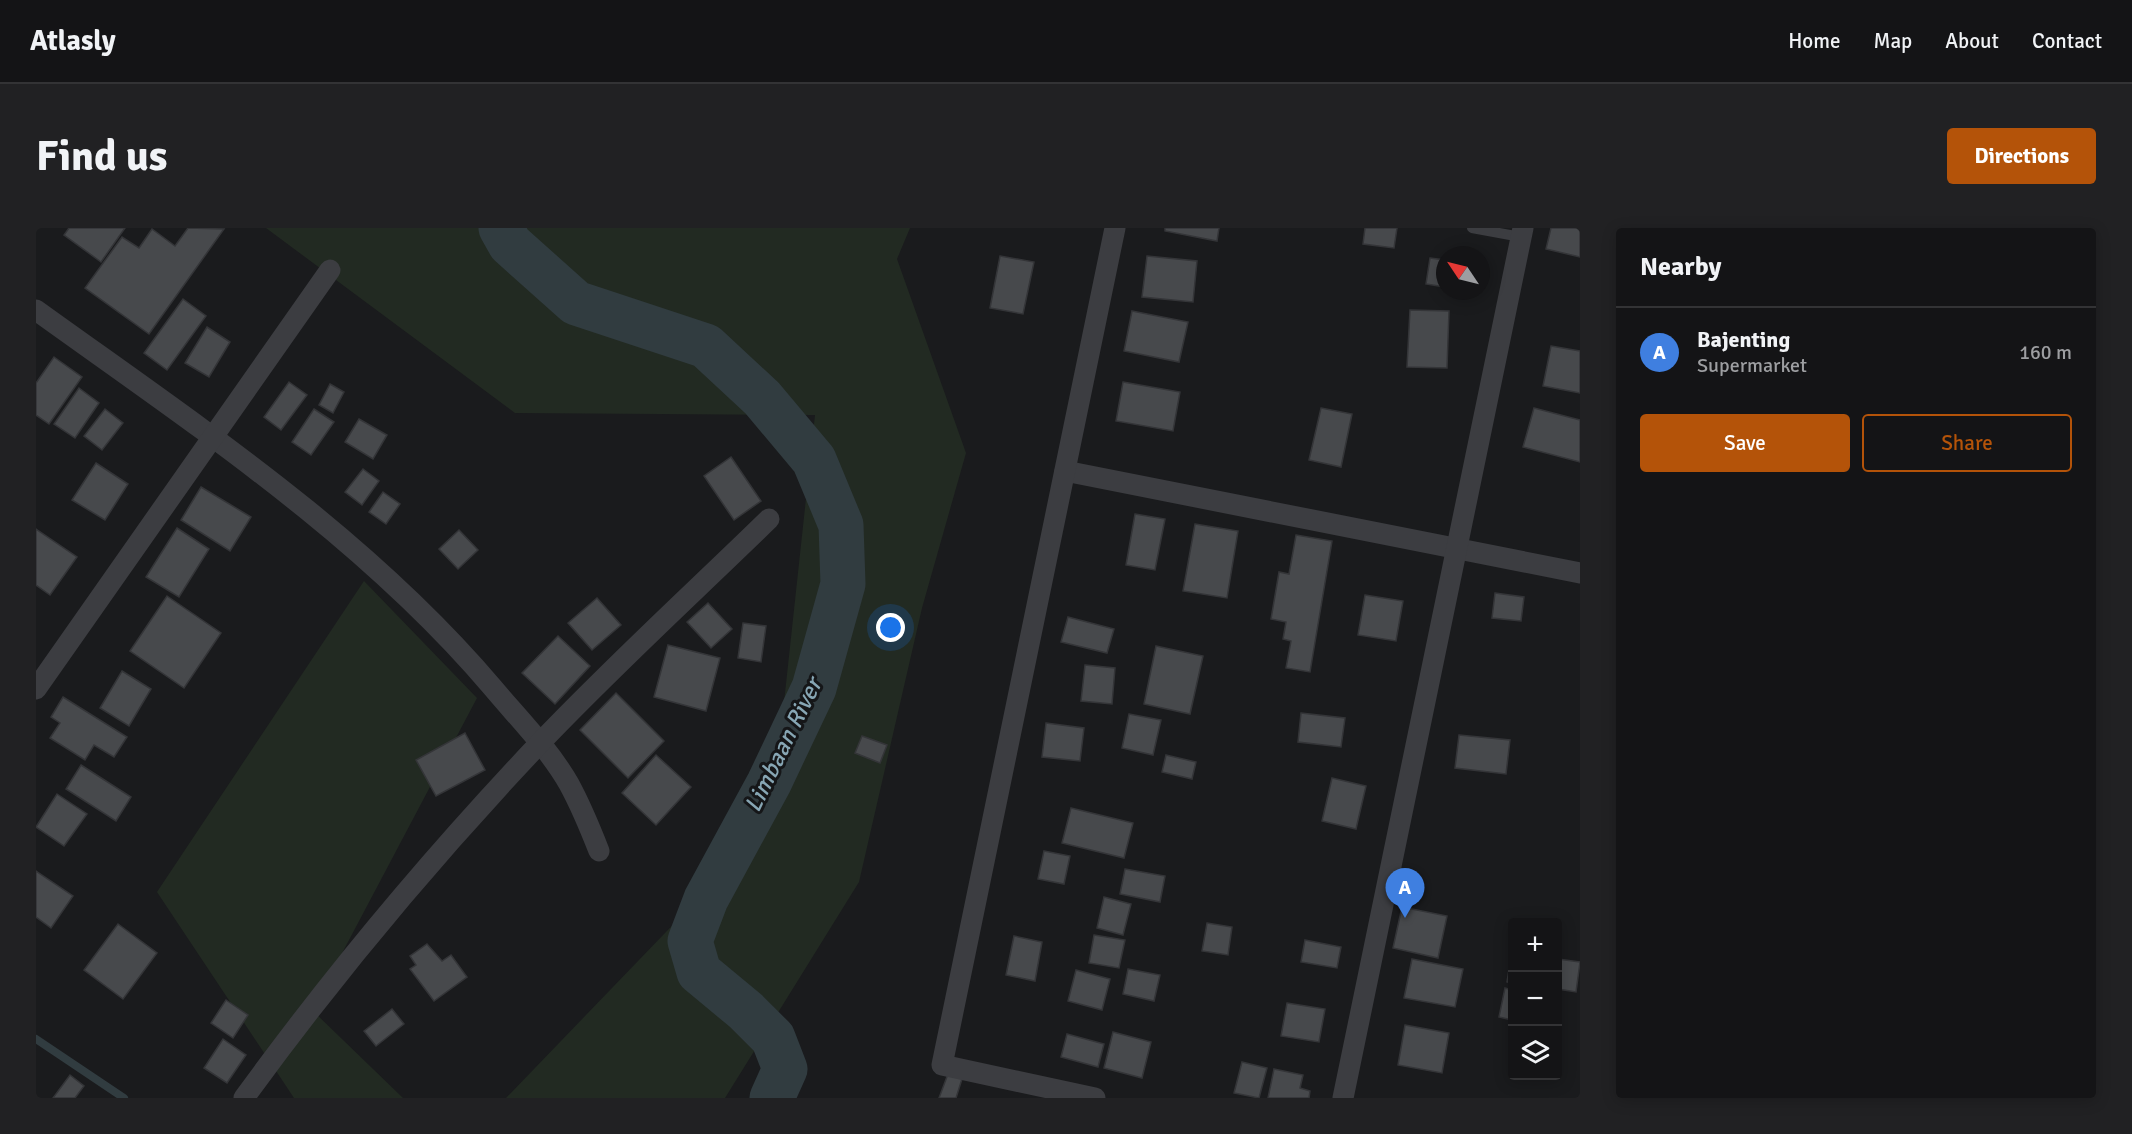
<!DOCTYPE html>
<meta charset="utf-8">
<style>
:root{--surface:#141416;--page:#212123;--text:#f1f3f6;--muted:#9d9ea1;--line:#333335;--accent:#b45309}
body{margin:0;font-family:Signika,sans-serif;background:var(--page);color:var(--text)}
.controls{position:absolute;right:18px;bottom:18px;display:grid;overflow:hidden;border-radius:6px;box-shadow:0 3px 15px #0003}
.controls button{width:54px;height:54px;display:grid;place-items:center;padding:0;border:0;border-bottom:2px solid var(--line);background:var(--surface);color:var(--text);font:30px sans-serif}
.compass{position:absolute;left:1400px;top:18px;width:54px;height:54px;border-radius:50%;background:var(--surface);box-shadow:0 3px 15px #0003;rotate:305deg}
.you{position:absolute;left:855px;top:400px;width:21px;height:21px;margin:-15px;border:4px solid #fff;border-radius:50%;background:#1a73e8;box-shadow:0 0 0 9px #1a73e833}
.badge{display:grid;place-items:center;width:39px;height:39px;border-radius:50%;background:var(--accent);color:#fff;font-size:20px;font-weight:700}
.pin{position:absolute;translate:-50% -50px;filter:drop-shadow(0 2px 3px #0008)}
.pin::after{content:'';position:absolute;top:32px;width:21px;height:18px;background:inherit;clip-path:polygon(0 0,100% 0,50% 100%)}
.list{margin:0;padding:0;list-style:none}
h2{display:flex;justify-content:space-between;align-items:center;height:78px;margin:0;padding:0 24px;font-size:26px}
h2 small{font-size:20px;font-weight:400;color:var(--muted)}
.list li{display:grid;grid-template-columns:39px 1fr auto;gap:18px;align-items:center;box-sizing:border-box;height:90px;padding:0 24px;border-top:2px solid var(--line)}
.list b{display:block;font-size:22px;white-space:nowrap}
.list p{margin:0;font-size:20px;white-space:nowrap;color:var(--muted)}
.list em{font-size:20px;font-style:normal;color:var(--muted)}
.actions{display:flex;gap:12px;padding:18px 24px}
.actions a{flex:1;padding:14px 0;border:2px solid var(--accent);border-radius:6px;text-align:center;font-size:21px;color:var(--accent)}
.actions .main{background:var(--accent);color:#fff}
.icon{flex:none;width:33px;height:33px;fill:none;stroke:currentColor;stroke-width:2;stroke-linecap:round;stroke-linejoin:round}
.map{position:relative;flex:none;width:1544px;height:870px;overflow:hidden;border-radius:6px}
header{display:flex;align-items:center;gap:36px;box-sizing:border-box;height:84px;padding:0 30px;background:var(--surface);border-bottom:2px solid var(--line)}
header strong{font-size:28px}
nav{display:flex;gap:33px;margin-inline-start:auto;font-size:21px}
.intro{display:flex;align-items:center;justify-content:space-between;box-sizing:border-box;height:144px;padding:0 36px}
h1{margin:0;font-size:42px}
.button{padding:15px 27px;border-radius:6px;background:var(--accent);color:#fff;font-size:21px;font-weight:700}
main{display:flex;gap:36px;padding:0 36px}
aside{flex:1;background:var(--surface);border-radius:6px;box-shadow:0 3px 15px #0003}
.map>svg:first-child{display:block}
</style>
<header>
<strong>Atlasly</strong>
<nav><a>Home</a><a>Map</a><a>About</a><a>Contact</a></nav>
</header>
<div class="intro"><h1>Find us</h1><a class="button">Directions</a></div>
<main>
<div class="map">
<svg width="1544" height="870" viewBox="0 0 1544 870">
<rect width="100%" height="100%" fill="#1a1b1d"/>
<g fill="#222a22">
<polygon points="230,0 874,0 861,31 930,225 886,380 823,654 689,870 470,870 735,595 779,187 479,185"/>
<polygon points="328,353 441,470 276,782 367,870 258,870 121,664"/>
</g>
<g fill="none" stroke-linecap="round" stroke-linejoin="round">
<polyline stroke="#313c40" stroke-width="8" points="0,811 88,870"/>
<polyline stroke="#313c40" stroke-width="45" points="465,0 474,16 540,75 670,118 726,170 778,232 805,297 807,356 778,460 733,555 670,671 654,713 663,744 710,783 737,810 749,841 736,870"/>
</g>
<g fill="#47494c" stroke="#343538" stroke-width="1.5">
<polygon points="33,0 89,0 65,34 28,7"/>
<polygon points="152,0 188,1 113,106 49,60 86,9 103,20 116,1 139,18"/>
<polygon points="1129,0 1183,0 1181,13 1129,3"/>
<polygon points="1329,0 1361,0 1358,20 1327,16"/>
<polygon points="1515,0 1544,0 1544,29 1510,21"/>
<polygon points="964,28 998,34 987,86 954,80"/>
<polygon points="1111,28 1161,33 1157,74 1106,69"/>
<polygon points="1394,30 1409,32 1409,59 1390,56"/>
<polygon points="147,71 170,88 131,142 108,125"/>
<polygon points="1374,82 1413,83 1411,140 1371,139"/>
<polygon points="1096,83 1152,94 1143,134 1088,123"/>
<polygon points="171,99 194,114 173,149 149,135"/>
<polygon points="1515,118 1544,123 1544,165 1507,158"/>
<polygon points="18,129 46,149 13,196 0,187 0,155"/>
<polygon points="253,154 271,167 245,202 228,189"/>
<polygon points="1087,154 1144,164 1137,203 1080,193"/>
<polygon points="294,156 308,164 297,185 283,177"/>
<polygon points="43,160 63,175 39,210 18,196"/>
<polygon points="1285,180 1316,186 1305,239 1273,232"/>
<polygon points="1498,180 1544,192 1544,234 1487,219"/>
<polygon points="69,181 87,195 66,222 48,208"/>
<polygon points="278,181 298,194 275,227 256,214"/>
<polygon points="323,191 351,207 337,231 309,214"/>
<polygon points="695,229 725,273 698,292 668,248"/>
<polygon points="60,235 92,256 69,292 36,272"/>
<polygon points="327,241 343,253 326,277 309,264"/>
<polygon points="165,259 215,289 194,323 145,292"/>
<polygon points="347,264 364,276 350,296 333,284"/>
<polygon points="1099,286 1129,291 1119,342 1090,337"/>
<polygon points="1159,296 1202,303 1191,370 1147,363"/>
<polygon points="141,300 173,321 143,369 110,349"/>
<polygon points="0,301 41,329 14,367 0,357"/>
<polygon points="423,302 442,322 422,341 403,321"/>
<polygon points="1260,307 1296,313 1274,444 1250,440 1255,413 1247,411 1250,394 1235,391 1243,344 1253,346"/>
<polygon points="1459,365 1488,369 1485,393 1456,390"/>
<polygon points="1329,367 1367,373 1360,413 1322,407"/>
<polygon points="131,368 185,405 148,460 94,423"/>
<polygon points="561,370 585,397 556,422 532,395"/>
<polygon points="672,375 696,401 675,420 651,394"/>
<polygon points="1032,389 1078,401 1071,425 1025,414"/>
<polygon points="707,395 730,398 725,434 702,430"/>
<polygon points="522,408 554,438 519,476 486,445"/>
<polygon points="632,417 684,430 670,483 618,469"/>
<polygon points="1120,418 1167,428 1154,486 1108,476"/>
<polygon points="1049,437 1079,440 1076,476 1045,473"/>
<polygon points="86,443 115,461 93,498 64,480"/>
<polygon points="580,465 628,513 592,550 544,502"/>
<polygon points="27,469 91,509 78,529 58,517 49,532 14,510 24,495 15,489"/>
<polygon points="1265,485 1309,490 1305,519 1262,514"/>
<polygon points="1093,486 1125,492 1117,527 1086,520"/>
<polygon points="1010,495 1048,500 1044,533 1006,529"/>
<polygon points="429,505 449,542 400,568 380,532"/>
<polygon points="1423,507 1474,512 1470,546 1419,540"/>
<polygon points="826,508 851,517 844,535 819,525"/>
<polygon points="620,527 655,559 620,597 586,565"/>
<polygon points="1130,527 1160,534 1156,551 1126,544"/>
<polygon points="45,537 95,569 80,593 30,561"/>
<polygon points="1296,550 1330,558 1320,601 1286,593"/>
<polygon points="21,566 51,586 28,618 0,599"/>
<polygon points="1035,580 1097,595 1088,630 1026,615"/>
<polygon points="1008,623 1034,628 1028,656 1002,651"/>
<polygon points="1089,641 1129,648 1124,674 1084,666"/>
<polygon points="0,643 37,668 15,700 0,689"/>
<polygon points="1068,669 1095,676 1087,707 1061,700"/>
<polygon points="1366,679 1411,688 1402,730 1357,720"/>
<polygon points="1171,695 1196,699 1192,727 1166,723"/>
<polygon points="82,696 121,725 87,771 48,742"/>
<polygon points="1058,707 1089,712 1083,740 1053,735"/>
<polygon points="978,708 1006,714 999,753 970,747"/>
<polygon points="1269,712 1305,719 1301,740 1265,734"/>
<polygon points="391,716 406,733 415,727 431,749 398,773 374,741 380,737 374,728"/>
<polygon points="1476,723 1476,755 1471,754"/>
<polygon points="1376,731 1427,741 1419,779 1368,770"/>
<polygon points="1522,731 1544,734 1540,764 1522,761"/>
<polygon points="1092,741 1124,747 1118,773 1087,766"/>
<polygon points="1040,742 1074,751 1066,782 1032,773"/>
<polygon points="1469,760 1476,762 1476,792 1463,789"/>
<polygon points="190,772 212,787 197,810 175,795"/>
<polygon points="1251,775 1289,781 1283,814 1245,808"/>
<polygon points="356,781 368,796 340,818 328,803"/>
<polygon points="1369,797 1413,805 1406,845 1362,837"/>
<polygon points="1077,804 1115,814 1106,850 1068,840"/>
<polygon points="1031,806 1068,816 1062,839 1025,829"/>
<polygon points="187,811 210,827 191,855 168,840"/>
<polygon points="1206,834 1231,840 1223,870 1198,865"/>
<polygon points="1238,841 1267,847 1264,860 1274,863 1273,870 1232,870"/>
<polygon points="912,846 926,851 920,870 903,870"/>
<polygon points="34,847 48,858 39,870 17,870"/>
</g>
<g fill="none" stroke-linecap="round" stroke-linejoin="round">
<polyline stroke="#3c3d41" stroke-width="10" points="1436,0 1485,9"/>
<g stroke="#3c3d41" stroke-width="21">
<path d="M 0,82 C 161,198 328,308 457,460 C 483,491 513,521 533,556 C 545,578 554,600 563,623"/>
<polyline points="1029,243 1544,345"/>
<polyline points="0,461 294,42"/>
<path d="M 208,870 C 298,746 397,628 502,517 C 576,439 656,366 733,291"/>
<polyline points="1059,870 906,837 1079,0"/>
<polyline points="1307,870 1487,0"/>
</g>
</g>
<g text-anchor="middle" stroke-width="6" stroke-linejoin="round" paint-order="stroke">
<g font-size="24" font-style="italic" fill="#87a6b4" stroke="#151618">
<text transform="translate(747 517) rotate(-64)" y="8">Limbaan River</text>
</g>
</g>
</svg>
<div class="controls">
<button>+</button>
<button>−</button>
<button><svg class="icon" aria-label="layers" viewBox="0 0 24 24"><path d="M12 4l9 5-9 5-9-5zM3 14l9 5 9-5"/></svg></button>
</div>
<svg class="compass" viewBox="-18 -18 36 36"><path d="M0-13l5 13h-10z" fill="#e53935"/><path d="M0 13l5-13h-10z" fill="#9d9ea1"/></svg>
<div class="you"></div>
<div class="pin badge" style="left:1369px;top:690px;background:#3f7fe0">A</div>
</div>
<aside>
<h2>Nearby<small></small></h2>
<ul class="list">
<li><span class="badge" style="background:#3f7fe0">A</span><div><b>Bajenting</b><p>Supermarket</p></div><em>160 m</em></li>
</ul>
<div class="actions"><a class="main">Save</a><a>Share</a></div>
</aside>
</main>
